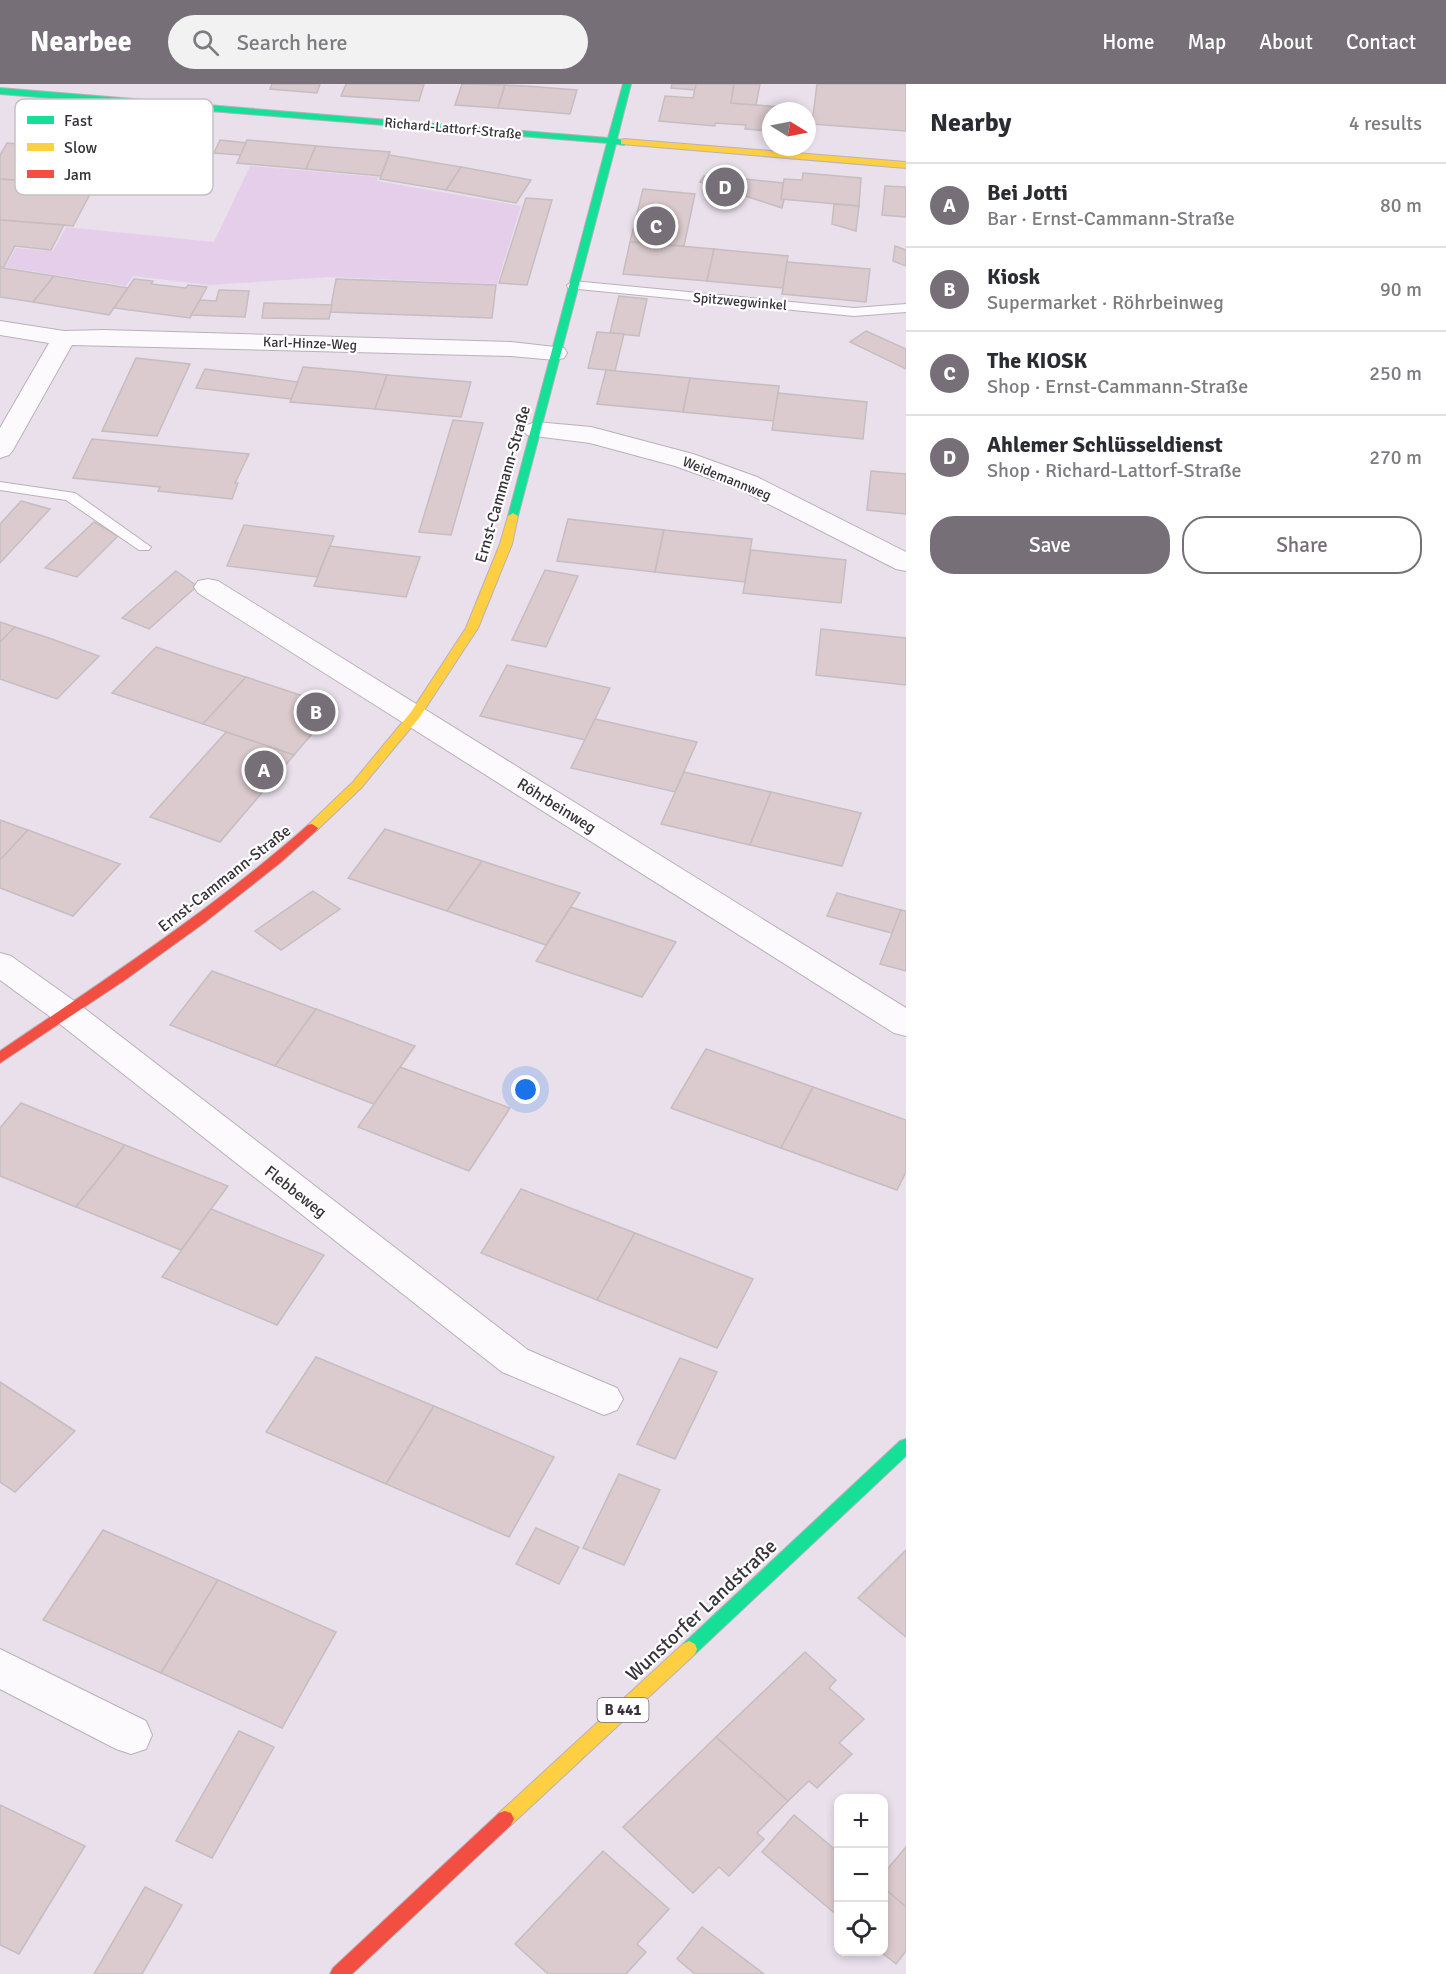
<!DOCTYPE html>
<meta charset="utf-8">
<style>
:root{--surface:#fff;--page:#f2f2f3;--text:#2b2b33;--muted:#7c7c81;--line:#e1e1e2;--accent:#766f78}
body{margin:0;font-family:Signika,sans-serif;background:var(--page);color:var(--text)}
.controls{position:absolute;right:18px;bottom:18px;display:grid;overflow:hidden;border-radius:12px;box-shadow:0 3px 9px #0003}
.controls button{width:54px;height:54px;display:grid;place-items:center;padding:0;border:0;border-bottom:2px solid var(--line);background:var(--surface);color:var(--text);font:30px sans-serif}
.compass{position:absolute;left:762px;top:18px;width:54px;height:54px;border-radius:50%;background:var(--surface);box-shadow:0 3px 9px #0003;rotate:100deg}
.you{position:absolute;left:526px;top:1006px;width:21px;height:21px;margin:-15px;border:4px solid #fff;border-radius:50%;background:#1a73e8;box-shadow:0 0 0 9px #1a73e833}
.badge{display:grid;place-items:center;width:39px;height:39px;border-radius:50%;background:var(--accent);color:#fff;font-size:20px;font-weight:700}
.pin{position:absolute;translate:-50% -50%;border:3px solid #fff;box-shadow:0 2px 6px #0006}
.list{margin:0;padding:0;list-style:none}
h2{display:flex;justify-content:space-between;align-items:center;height:78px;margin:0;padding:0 24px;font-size:26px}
h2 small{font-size:20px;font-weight:400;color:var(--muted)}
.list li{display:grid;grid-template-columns:39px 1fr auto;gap:18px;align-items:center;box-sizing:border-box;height:84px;padding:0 24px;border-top:2px solid var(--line)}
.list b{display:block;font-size:22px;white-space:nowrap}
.list p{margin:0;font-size:20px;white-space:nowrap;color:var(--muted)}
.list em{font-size:20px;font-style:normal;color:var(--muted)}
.actions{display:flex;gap:12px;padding:18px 24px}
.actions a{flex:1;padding:14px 0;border:2px solid var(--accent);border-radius:24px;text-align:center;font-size:21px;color:var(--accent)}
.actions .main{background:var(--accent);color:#fff}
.icon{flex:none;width:33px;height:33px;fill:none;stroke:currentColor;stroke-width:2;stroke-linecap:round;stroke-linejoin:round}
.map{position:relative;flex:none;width:906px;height:1890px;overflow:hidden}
header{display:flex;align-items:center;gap:36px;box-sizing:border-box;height:84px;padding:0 30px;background:var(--accent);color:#fff}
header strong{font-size:28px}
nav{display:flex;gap:33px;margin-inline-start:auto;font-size:21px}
.search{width:420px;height:54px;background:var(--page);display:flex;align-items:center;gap:15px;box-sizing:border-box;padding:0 21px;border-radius:33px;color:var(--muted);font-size:22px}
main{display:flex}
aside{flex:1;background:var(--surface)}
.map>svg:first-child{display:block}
</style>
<header>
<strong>Nearbee</strong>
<div class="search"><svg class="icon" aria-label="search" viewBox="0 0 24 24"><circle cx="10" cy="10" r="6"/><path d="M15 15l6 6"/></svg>Search here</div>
<nav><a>Home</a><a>Map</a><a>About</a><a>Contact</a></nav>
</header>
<main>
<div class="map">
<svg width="906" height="1890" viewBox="0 0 906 1890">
<rect width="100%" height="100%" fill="#e9e0eb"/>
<polygon fill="#e5ceea" points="250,82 378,93 377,97 521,122 497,200 330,193 209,201 133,192 126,202 5,183 16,164 53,167 66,143 214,158"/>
<g fill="#dbcace" stroke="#c6bdc1" stroke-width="1.5">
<polygon points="272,0 320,0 317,9 270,5"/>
<polygon points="346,0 424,0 419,17 341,12"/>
<polygon points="462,0 505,1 498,24 455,21"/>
<polygon points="672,0 696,0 695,6 671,4"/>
<polygon points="696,0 734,0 731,19 795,24 795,27 771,27 771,47 745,45 746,41 715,39 715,42 659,37 665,12 693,14"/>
<polygon points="734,0 760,0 756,21 731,19"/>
<polygon points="817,0 906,0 906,47 812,40"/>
<polygon points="505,1 525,2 577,6 570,30 498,24"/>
<polygon points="220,56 247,59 241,71 214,69"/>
<polygon points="247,56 316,62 306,85 237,79"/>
<polygon points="7,59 20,60 57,64 38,98 0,95 0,71"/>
<polygon points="316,62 390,68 381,92 306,85"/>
<polygon points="389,71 461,83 446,106 380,95"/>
<polygon points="461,83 531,96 516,119 446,106"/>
<polygon points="803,89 861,94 859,122 781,115 784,95 802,96"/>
<polygon points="704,92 736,94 733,108 700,98"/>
<polygon points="736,94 783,99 781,115 784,116 782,124 733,108"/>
<polygon points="0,95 94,103 73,142 0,136"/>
<polygon points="885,102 906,103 906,133 882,131"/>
<polygon points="643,105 695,110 684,162 630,158"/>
<polygon points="526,114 552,116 527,201 499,199"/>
<polygon points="834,120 859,122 856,147 832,140"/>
<polygon points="0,136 64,141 51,166 15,162 3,184 0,183"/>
<polygon points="630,158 714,165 707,197 623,190"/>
<polygon points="895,162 906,166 906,182 893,177"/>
<polygon points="714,165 788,172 783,204 707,197"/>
<polygon points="787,178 870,185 866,218 782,210"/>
<polygon points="0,183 3,184 54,192 33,218 0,213"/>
<polygon points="54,192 128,204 109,231 33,218"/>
<polygon points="134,195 153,197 151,200 186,204 188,201 207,203 190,234 114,224"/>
<polygon points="336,195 496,201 492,234 330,228"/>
<polygon points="219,206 249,207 245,233 191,231 200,216 216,217"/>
<polygon points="619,212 647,215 639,252 610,249"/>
<polygon points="264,219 332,221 329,235 262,234"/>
<polygon points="866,247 906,265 906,285 850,258"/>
<polygon points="597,248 624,250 615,287 588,284"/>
<polygon points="136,274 190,280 157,352 102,347"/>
<polygon points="303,283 360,288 387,291 375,325 290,318"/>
<polygon points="205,285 298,298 291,315 196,304"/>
<polygon points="606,286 690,294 683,328 597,320"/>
<polygon points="387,291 471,298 461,333 375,325"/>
<polygon points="690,294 779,302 774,337 683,328"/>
<polygon points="778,309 867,318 863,355 772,346"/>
<polygon points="453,336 483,339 451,451 419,448"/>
<polygon points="92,355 249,370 235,399 238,399 232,415 158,407 160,403 73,394"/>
<polygon points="871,387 906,390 906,430 867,426"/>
<polygon points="21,417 50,425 0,479 0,440"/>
<polygon points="568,435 664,446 655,488 557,477"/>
<polygon points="94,438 118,452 77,493 45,484"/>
<polygon points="244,441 334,452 317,493 227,482"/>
<polygon points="664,446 752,455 745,498 655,488"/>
<polygon points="330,462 420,473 406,513 314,502"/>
<polygon points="751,466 846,476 841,519 743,509"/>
<polygon points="545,486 578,492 546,563 512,556"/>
<polygon points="176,487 197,502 149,545 122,534"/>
<polygon points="0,538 15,543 0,558"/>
<polygon points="15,543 49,554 99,572 57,615 0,595 0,558"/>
<polygon points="821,545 906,554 906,601 816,591"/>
<polygon points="156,563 211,582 246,593 203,640 112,609"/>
<polygon points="507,581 610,604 585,656 480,632"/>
<polygon points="246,593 285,606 335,623 294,671 203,640"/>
<polygon points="595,635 697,658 675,708 571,684"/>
<polygon points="226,648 294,671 220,758 150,733"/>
<polygon points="684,688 771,708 750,761 661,740"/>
<polygon points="771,708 861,729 842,782 750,761"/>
<polygon points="0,736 28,746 0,776"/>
<polygon points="385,745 482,777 447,827 348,794"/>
<polygon points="28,746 120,780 73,832 0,804 0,776"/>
<polygon points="482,777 580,809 546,861 447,827"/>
<polygon points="313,807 340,825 281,866 255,847"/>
<polygon points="837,809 901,826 892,849 827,832"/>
<polygon points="571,823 676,858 642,913 536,877"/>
<polygon points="901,826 906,827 906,887 880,880"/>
<polygon points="212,887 316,925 275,982 170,941"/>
<polygon points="316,925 415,962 374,1020 275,982"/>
<polygon points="706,965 813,1003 781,1064 671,1024"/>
<polygon points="400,983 510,1024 469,1087 358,1043"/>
<polygon points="813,1003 906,1036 906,1088 897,1106 781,1064"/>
<polygon points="21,1019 125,1061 76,1123 0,1092 0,1044"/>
<polygon points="125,1061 228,1102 181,1166 76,1123"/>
<polygon points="521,1105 635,1149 597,1216 481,1169"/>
<polygon points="211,1125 324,1171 277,1241 162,1193"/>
<polygon points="635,1149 753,1195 717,1264 597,1216"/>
<polygon points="316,1273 434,1322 386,1400 266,1348"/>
<polygon points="680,1274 717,1288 675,1375 637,1360"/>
<polygon points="0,1298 75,1347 15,1408 0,1398"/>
<polygon points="434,1322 554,1373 509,1453 386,1400"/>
<polygon points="619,1390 660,1406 624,1481 583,1464"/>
<polygon points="536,1444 579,1463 559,1500 516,1480"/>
<polygon points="103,1446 218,1496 161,1589 43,1536"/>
<polygon points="906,1466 906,1553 858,1514"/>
<polygon points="218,1496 336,1548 282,1644 161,1589"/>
<polygon points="805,1568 836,1596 829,1604 864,1635 839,1659 852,1670 817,1704 809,1697 788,1717 716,1653"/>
<polygon points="239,1647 274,1663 212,1774 176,1757"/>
<polygon points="716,1653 788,1717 757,1749 764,1755 729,1792 719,1783 693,1809 623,1743"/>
<polygon points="0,1721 85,1762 19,1870 0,1861"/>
<polygon points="794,1731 838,1768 838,1832 762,1768"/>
<polygon points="906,1763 906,1823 884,1804 884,1789"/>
<polygon points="603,1767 669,1825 637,1860 646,1868 626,1890 548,1890 515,1860"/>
<polygon points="145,1803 182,1821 142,1890 94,1890"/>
<polygon points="884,1804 906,1823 906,1867 896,1880 881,1868 884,1868"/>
<polygon points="702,1843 764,1890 695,1890 677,1875"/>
</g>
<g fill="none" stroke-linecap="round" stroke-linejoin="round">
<g stroke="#b9b1ba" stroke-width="2">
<g id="lane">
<polygon points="573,197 854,224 906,220 906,228 854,232 568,204 567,201"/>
<polygon points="0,398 75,409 151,463 149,466 139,466 66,416 0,406"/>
</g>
</g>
<g stroke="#b9b1ba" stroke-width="2">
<g id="street">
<polygon points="0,237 64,247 104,246 511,258 564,264 567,269 564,274 555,276 511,272 72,261 13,366 9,371 0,374 0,344 49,259 0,251"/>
<polygon points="536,338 591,343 693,370 757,393 906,468 906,487 896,485 739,405 675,382 590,359 527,351 523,346 527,341"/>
<polygon points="208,495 218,497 906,924 906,952 894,949 198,509 194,503 198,497"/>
<polygon points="0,869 11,872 80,921 528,1266 617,1304 623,1315 617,1326 604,1331 502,1288 56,937 0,896"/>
<polygon points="0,1565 146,1637 152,1651 146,1665 131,1670 116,1665 0,1605"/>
</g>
</g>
<g stroke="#b9b1ba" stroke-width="2">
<g id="fast">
<polygon points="623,0 631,0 617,55 629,58 624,61 616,60 518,432 513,435 508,432 607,59 0,10 0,4 608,54"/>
<polygon points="906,1355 906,1372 695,1570 689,1573 683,1570 681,1565 683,1560 900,1357"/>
</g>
</g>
<g stroke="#b9b1ba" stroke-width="2">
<g id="slow">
<polygon points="624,55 906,78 906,84 621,60 621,56"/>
<polygon points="513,429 518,432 512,460 478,544 419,634 361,704 316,747 308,747 306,744 308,741 353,698 411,628 466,544 500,460 508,432"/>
<polygon points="689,1557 695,1560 697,1565 695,1570 511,1741 505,1743 499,1741 496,1735 499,1729 683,1560"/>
</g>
</g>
<g stroke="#b9b1ba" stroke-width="2">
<g id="jam">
<path d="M 312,740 L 318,744 L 316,747 L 280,779 L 204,839 L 125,896 L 0,979 L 0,967 C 106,895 212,826 308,741 Z"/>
<polygon points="505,1727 511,1729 514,1735 511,1741 352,1890 330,1890 333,1884 499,1729"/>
</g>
</g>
<use href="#lane" fill="#fcfafc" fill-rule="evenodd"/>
<use href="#street" fill="#fcfafc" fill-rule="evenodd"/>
<use href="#fast" fill="#16e098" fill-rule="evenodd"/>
<use href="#slow" fill="#ffcf43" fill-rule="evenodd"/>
<use href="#jam" fill="#f24e42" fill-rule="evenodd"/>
</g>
<g text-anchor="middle" stroke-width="4.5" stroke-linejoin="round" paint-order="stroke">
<g font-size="14" fill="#38323a" stroke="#fff">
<text transform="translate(453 44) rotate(5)" y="5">Richard-Lattorf-Straße</text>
<text transform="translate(740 217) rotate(5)" y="5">Spitzwegwinkel</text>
<text transform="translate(310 259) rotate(2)" y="5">Karl-Hinze-Weg</text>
<text transform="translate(727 394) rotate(22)" y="5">Weidemannweg</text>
</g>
<rect fill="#fff" stroke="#747075" stroke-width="1.5" x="597.5" y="1614" width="51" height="24" rx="4.5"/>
<g font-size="15" font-weight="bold" fill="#38323a">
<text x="623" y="1631">B 441</text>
</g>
<g font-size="16" fill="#38323a" stroke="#fff">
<text transform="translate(502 400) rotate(-74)" y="6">Ernst-Cammann-Straße</text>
<text transform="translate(557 721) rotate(32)" y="6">Röhrbeinweg</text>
<text transform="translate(224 794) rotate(-38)" y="6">Ernst-Cammann-Straße</text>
<text transform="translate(296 1107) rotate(38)" y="6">Flebbeweg</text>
</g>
<g font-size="20" fill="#38323a" stroke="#fff">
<text transform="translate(701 1526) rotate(-43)" y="7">Wunstorfer Landstraße</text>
</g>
</g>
<rect x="15" y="15" width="198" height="96" rx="9" fill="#fff" stroke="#c3c2c4" stroke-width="1.5"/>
<rect x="27" y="32" width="27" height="8" fill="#16e098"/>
<rect x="27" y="59" width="27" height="8" fill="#ffcf43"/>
<rect x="27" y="86" width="27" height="8" fill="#f24e42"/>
<g font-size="16" fill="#38323a">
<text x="64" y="42">Fast</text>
<text x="64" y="69">Slow</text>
<text x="64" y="96">Jam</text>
</g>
</svg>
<div class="controls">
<button>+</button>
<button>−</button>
<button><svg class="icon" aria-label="locate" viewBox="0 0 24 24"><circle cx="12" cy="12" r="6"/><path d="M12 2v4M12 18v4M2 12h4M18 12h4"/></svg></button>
</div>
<svg class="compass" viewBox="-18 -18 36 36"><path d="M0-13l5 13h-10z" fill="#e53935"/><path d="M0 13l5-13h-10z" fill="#7c7c81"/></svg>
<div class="you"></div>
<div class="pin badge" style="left:264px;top:686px">A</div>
<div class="pin badge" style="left:316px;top:628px">B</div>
<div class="pin badge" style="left:656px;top:142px">C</div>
<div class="pin badge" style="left:725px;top:103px">D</div>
</div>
<aside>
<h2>Nearby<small>4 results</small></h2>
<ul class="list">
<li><span class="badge">A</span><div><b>Bei Jotti</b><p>Bar · Ernst-Cammann-Straße</p></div><em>80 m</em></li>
<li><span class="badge">B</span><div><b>Kiosk</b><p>Supermarket · Röhrbeinweg</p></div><em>90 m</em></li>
<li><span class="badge">C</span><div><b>The KIOSK</b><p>Shop · Ernst-Cammann-Straße</p></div><em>250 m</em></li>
<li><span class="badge">D</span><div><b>Ahlemer Schlüsseldienst</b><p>Shop · Richard-Lattorf-Straße</p></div><em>270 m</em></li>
</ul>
<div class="actions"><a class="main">Save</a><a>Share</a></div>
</aside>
</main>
